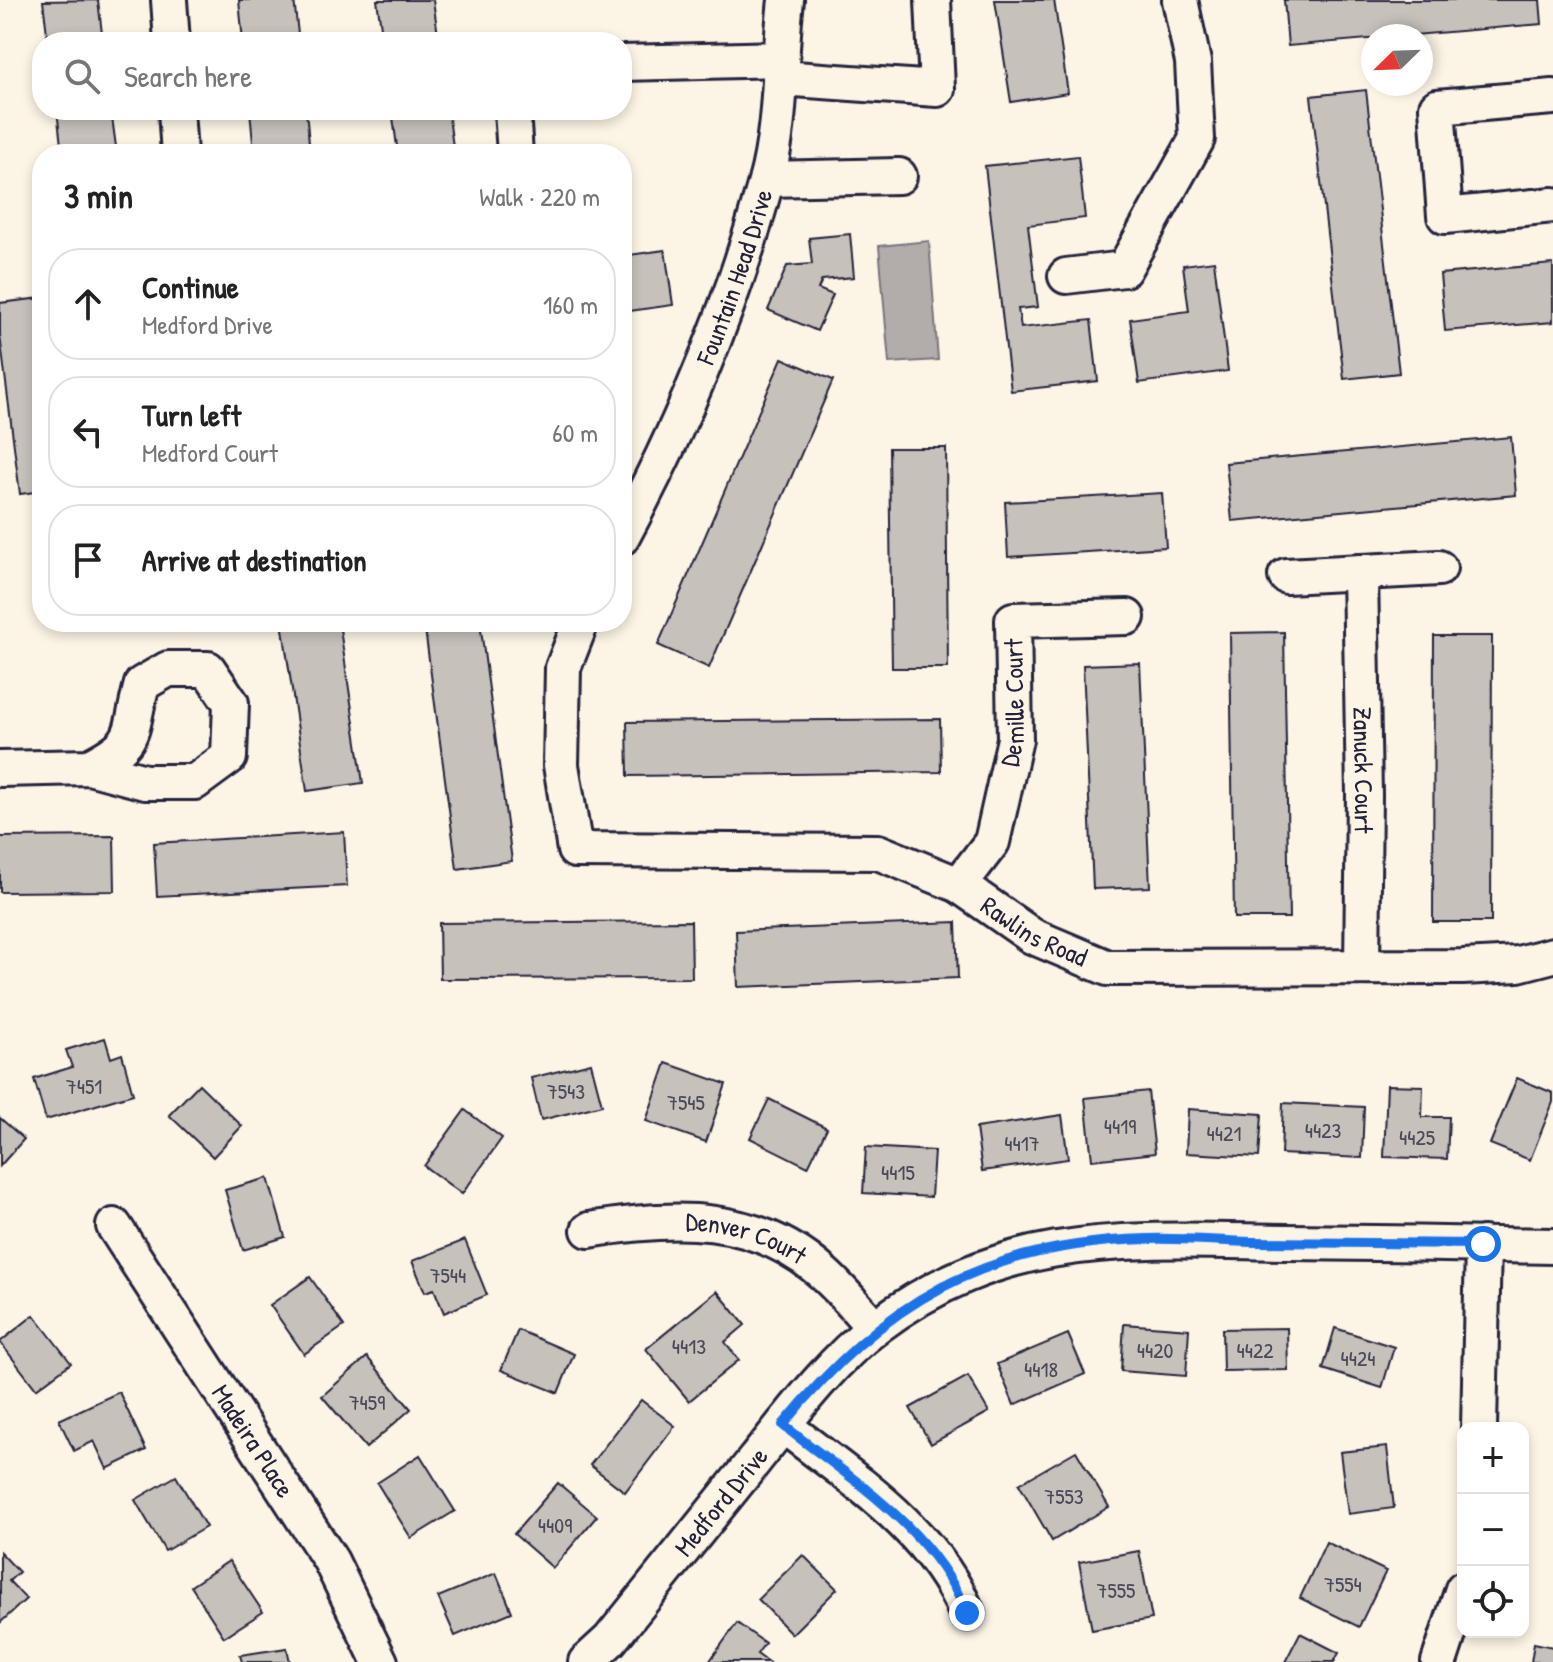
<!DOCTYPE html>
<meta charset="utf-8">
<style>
:root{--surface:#fff;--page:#f2f2f2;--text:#222;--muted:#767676;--line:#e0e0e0}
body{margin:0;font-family:"Patrick Hand",sans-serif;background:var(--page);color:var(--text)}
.controls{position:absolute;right:24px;bottom:24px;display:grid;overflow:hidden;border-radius:16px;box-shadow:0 4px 12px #0003}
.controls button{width:72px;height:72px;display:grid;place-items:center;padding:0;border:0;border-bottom:2px solid var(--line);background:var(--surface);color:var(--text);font:40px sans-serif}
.compass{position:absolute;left:1361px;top:24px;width:72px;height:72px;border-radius:50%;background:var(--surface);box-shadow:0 4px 12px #0003;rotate:247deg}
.stop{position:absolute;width:24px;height:24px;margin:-18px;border:6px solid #1a73e8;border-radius:50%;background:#fff}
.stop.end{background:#1a73e8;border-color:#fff;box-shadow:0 2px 8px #0008}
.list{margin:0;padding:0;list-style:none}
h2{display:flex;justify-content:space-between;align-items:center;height:104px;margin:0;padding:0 32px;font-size:34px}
h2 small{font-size:26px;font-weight:400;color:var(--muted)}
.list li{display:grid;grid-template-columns:52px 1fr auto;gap:24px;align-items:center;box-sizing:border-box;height:112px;margin:0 16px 16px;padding:0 16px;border:2px solid var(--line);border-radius:32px}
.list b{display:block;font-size:30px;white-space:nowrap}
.list p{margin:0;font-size:26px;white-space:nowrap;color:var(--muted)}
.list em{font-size:26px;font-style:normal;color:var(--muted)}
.icon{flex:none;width:44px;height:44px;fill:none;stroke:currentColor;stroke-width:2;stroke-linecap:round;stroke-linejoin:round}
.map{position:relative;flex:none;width:1553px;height:1662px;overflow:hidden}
.search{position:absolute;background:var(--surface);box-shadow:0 4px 12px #0003;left:32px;top:32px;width:600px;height:88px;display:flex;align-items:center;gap:20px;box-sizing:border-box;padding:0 28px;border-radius:32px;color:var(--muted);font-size:30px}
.panel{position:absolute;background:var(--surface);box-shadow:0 4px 12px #0003;left:32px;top:144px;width:600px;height:488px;border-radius:32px}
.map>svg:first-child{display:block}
</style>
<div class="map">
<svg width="1553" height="1662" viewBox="0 0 1553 1662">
<rect width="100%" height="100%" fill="#fcf5e5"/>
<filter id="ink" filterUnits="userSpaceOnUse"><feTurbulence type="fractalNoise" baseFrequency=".0125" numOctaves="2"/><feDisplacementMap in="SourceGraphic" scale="16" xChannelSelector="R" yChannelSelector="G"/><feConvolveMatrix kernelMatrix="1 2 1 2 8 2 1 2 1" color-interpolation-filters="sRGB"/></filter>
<g filter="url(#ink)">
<polygon fill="#b2adab" stroke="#78757e" stroke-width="2" points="929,241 938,360 889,363 879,246"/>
<g fill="#c6c1bb" stroke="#22223b" stroke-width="2">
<polygon points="98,0 103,42 48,42 43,1"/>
<polygon points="239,0 294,0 299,42 243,42"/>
<polygon points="377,0 433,0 439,42 383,42"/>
<polygon points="995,0 1054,0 1068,93 1011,102"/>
<polygon points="1284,0 1540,0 1542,24 1288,46"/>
<polygon points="1366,90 1399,373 1344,379 1311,96"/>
<polygon points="57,110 111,110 117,154 62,154"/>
<polygon points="250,110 306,110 310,154 254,154"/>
<polygon points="392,110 448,110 454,154 398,154"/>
<polygon points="1078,156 1085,218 1028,225 1038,307 1018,309 1021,328 1091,320 1098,381 1011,391 985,166"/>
<polygon points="850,234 854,277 822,280 818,289 833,295 817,331 768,310 787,266 812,264 809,238"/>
<polygon points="665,250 673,305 622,312 622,256"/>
<polygon points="1214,261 1228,371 1139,383 1130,319 1189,311 1183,265"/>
<polygon points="1553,264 1553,322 1445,331 1440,274"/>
<polygon points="42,298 42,491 20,494 0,335 0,303"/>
<polygon points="782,358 833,380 709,668 658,645"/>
<polygon points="1511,437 1516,495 1232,521 1226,463"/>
<polygon points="889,448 946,448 948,668 892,668"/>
<polygon points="1162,493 1166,547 1008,557 1005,502"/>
<polygon points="282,622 339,622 363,783 307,791"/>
<polygon points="424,622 480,622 512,861 457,869"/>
<polygon points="1284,632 1289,918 1234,918 1230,633"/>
<polygon points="1434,636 1492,636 1491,922 1433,922"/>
<polygon points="1140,663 1150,887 1093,889 1083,665"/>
<polygon points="940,719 941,772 628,776 627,722"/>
<polygon points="344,832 347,886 157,896 154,843"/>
<polygon points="114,836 115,891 0,892 0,837"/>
<polygon points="691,921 692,978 440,979 439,923"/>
<polygon points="956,922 958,978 738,987 736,931"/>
<polygon points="105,1038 111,1058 122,1054 133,1094 46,1120 34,1079 72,1067 66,1050"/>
<polygon points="591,1063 602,1105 541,1120 531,1078"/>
<polygon points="666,1063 726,1084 706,1142 646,1121"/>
<polygon points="1517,1078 1553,1093 1553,1102 1530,1160 1490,1144"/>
<polygon points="199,1084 242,1126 213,1157 169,1115"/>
<polygon points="1387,1085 1423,1086 1422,1117 1449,1117 1447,1159 1384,1157"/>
<polygon points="1148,1091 1155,1153 1092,1160 1085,1098"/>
<polygon points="769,1099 827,1128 808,1167 750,1138"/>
<polygon points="1283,1103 1364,1107 1362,1158 1281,1154"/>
<polygon points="1188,1109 1262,1114 1259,1157 1186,1153"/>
<polygon points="465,1110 502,1138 462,1194 424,1166"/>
<polygon points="1062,1115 1068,1159 982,1171 976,1128"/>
<polygon points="0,1118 24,1139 0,1166"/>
<polygon points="866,1147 934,1151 931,1197 863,1193"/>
<polygon points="268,1178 285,1237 243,1250 225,1190"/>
<polygon points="465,1240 487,1295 444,1313 434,1289 425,1292 412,1261"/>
<polygon points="310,1277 344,1326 304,1354 270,1305"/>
<polygon points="717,1291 745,1325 725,1342 739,1360 689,1401 646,1349"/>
<polygon points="34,1315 71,1363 36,1389 0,1342"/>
<polygon points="1124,1324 1189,1329 1186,1376 1121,1371"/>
<polygon points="1287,1328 1288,1370 1223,1371 1222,1329"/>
<polygon points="1335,1328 1394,1347 1382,1388 1323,1369"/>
<polygon points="518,1330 574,1354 558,1393 501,1370"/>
<polygon points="1068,1334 1085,1374 1014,1405 997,1364"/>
<polygon points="367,1357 411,1409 366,1448 322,1396"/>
<polygon points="968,1376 989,1412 931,1444 910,1408"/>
<polygon points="119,1392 146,1450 107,1469 94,1441 74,1451 59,1420"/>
<polygon points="641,1400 675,1426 625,1492 590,1465"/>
<polygon points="1387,1447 1394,1508 1348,1514 1340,1452"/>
<polygon points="1076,1451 1109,1507 1052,1541 1019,1484"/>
<polygon points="420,1455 455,1511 411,1538 377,1483"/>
<polygon points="176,1476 206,1527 165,1551 135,1500"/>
<polygon points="558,1483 597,1516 553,1568 514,1534"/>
<polygon points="1326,1542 1386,1571 1359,1627 1300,1598"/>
<polygon points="1139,1551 1152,1619 1092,1630 1079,1562"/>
<polygon points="0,1552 19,1572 9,1581 26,1599 0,1623"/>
<polygon points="803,1555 837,1589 792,1634 758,1599"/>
<polygon points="229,1561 263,1612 224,1637 191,1586"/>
<polygon points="496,1573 512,1612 455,1636 438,1597"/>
<polygon points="737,1623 765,1643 757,1654 768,1662 709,1662"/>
<polygon points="1300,1633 1339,1653 1334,1662 1285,1662"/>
<polygon points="1534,1643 1553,1647 1553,1662 1531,1662"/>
<polygon points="287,1648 290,1662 242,1662 240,1655"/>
</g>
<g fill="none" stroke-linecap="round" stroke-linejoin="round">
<g stroke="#22223b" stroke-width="40">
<g id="minor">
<polyline points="169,0 172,42"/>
<polyline points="622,63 779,59"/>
<polyline points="780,78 937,89 933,0"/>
<polyline points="1553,97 1437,107 1445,216 1553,205"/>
<polyline points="176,110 179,154"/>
<polyline points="512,110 515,154"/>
<polyline points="767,179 899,176"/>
<polyline points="1066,276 1124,269 1197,139 1193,62 1180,0"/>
<path id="s1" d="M 622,537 C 682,425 733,304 766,182 C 782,124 779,59 786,0"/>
<path id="s2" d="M 1360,572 L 1364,795 L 1362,967"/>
<polyline points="1286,576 1439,568"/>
<path id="s3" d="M 581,622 L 563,668 L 561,765 L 575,850 L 878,852 L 959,885 L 1032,936 L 1108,968 L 1463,967 L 1518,964 L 1553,955"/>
<path d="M 0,769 L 89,767 L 145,782 L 195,782 L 229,757 L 231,703 L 208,669 L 168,669 L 142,684 C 128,735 140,741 89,767"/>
<path id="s4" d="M 959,885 L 992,842 L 1015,739 L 1013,620 L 1127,617"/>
<path id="s5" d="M 114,1226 L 331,1561 L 380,1662"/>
<path id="s6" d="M 589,1230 C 672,1216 756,1212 824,1274 C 842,1290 858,1310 875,1328"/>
<path d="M 783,1425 C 853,1480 931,1528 967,1613"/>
<polyline points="1479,1428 1483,1244"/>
<path id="s7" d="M 586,1662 L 610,1640 C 658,1580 706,1520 754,1461 C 792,1414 828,1364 876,1327 C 1007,1228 1133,1240 1287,1242 C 1376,1243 1464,1244 1553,1246"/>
<polyline points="1439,1662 1463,1589"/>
</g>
</g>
<use href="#minor" stroke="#fcf5e5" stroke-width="34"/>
</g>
</g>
<g fill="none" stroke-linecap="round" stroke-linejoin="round" filter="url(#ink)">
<path stroke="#1a73e8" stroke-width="10" d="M 967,1613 C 932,1528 852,1480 783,1425 C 884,1301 985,1243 1148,1239 C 1182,1238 1217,1241 1251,1242 C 1329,1243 1406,1243 1483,1244"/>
</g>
<g text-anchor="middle" stroke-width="6" stroke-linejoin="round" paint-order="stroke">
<g font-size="22" fill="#4b4a5b">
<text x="84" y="1094">7451</text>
<text x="566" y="1099">7543</text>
<text x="686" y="1110">7545</text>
<text x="1120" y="1134">4419</text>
<text x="1323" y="1138">4423</text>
<text x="1224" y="1141">4421</text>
<text x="1417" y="1145">4425</text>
<text x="1022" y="1151">4417</text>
<text x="898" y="1180">4415</text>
<text x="448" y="1283">7544</text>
<text x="689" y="1354">4413</text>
<text x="1155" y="1358">4420</text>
<text x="1255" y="1358">4422</text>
<text x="1358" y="1366">4424</text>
<text x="1041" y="1377">4418</text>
<text x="367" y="1410">7459</text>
<text x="1064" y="1504">7553</text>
<text x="555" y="1533">4409</text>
<text x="1343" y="1592">7554</text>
<text x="1116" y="1598">7555</text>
</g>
<g font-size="26" fill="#22223b" stroke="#fcf5e5">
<text dy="9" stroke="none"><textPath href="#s1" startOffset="284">Fountain Head Drive</textPath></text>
<text dy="9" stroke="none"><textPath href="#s4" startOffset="196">Demille Court</textPath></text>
<text dy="9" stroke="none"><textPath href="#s2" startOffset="198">Zanuck Court</textPath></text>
<text dy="9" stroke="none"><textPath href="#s3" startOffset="712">Rawlins Road</textPath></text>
<text dy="9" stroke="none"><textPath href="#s6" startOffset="160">Denver Court</textPath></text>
<text dy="9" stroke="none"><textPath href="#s5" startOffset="256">Madeira Place</textPath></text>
<text dy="9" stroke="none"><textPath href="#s7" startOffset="210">Medford Drive</textPath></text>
</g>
</g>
</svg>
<div class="controls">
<button>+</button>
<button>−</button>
<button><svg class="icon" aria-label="locate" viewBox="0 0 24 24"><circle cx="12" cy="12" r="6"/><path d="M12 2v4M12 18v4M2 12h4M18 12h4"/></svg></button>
</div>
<svg class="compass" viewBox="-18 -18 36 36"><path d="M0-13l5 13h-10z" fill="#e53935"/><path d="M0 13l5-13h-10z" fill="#767676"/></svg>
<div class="stop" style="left:1483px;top:1244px"></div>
<div class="stop end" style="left:967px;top:1613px"></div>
<div class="search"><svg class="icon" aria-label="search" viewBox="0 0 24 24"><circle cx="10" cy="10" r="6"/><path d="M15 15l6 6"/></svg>Search here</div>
<section class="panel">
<h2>3 min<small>Walk · 220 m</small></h2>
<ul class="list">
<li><svg class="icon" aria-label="ahead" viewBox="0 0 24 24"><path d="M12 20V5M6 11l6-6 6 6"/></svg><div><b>Continue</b><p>Medford Drive</p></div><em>160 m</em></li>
<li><svg class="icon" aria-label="left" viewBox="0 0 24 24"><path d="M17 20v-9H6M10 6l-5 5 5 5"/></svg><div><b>Turn left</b><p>Medford Court</p></div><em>60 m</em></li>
<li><svg class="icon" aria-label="arrive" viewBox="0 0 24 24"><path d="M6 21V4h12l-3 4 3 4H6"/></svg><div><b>Arrive at destination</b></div></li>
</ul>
</section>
</div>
